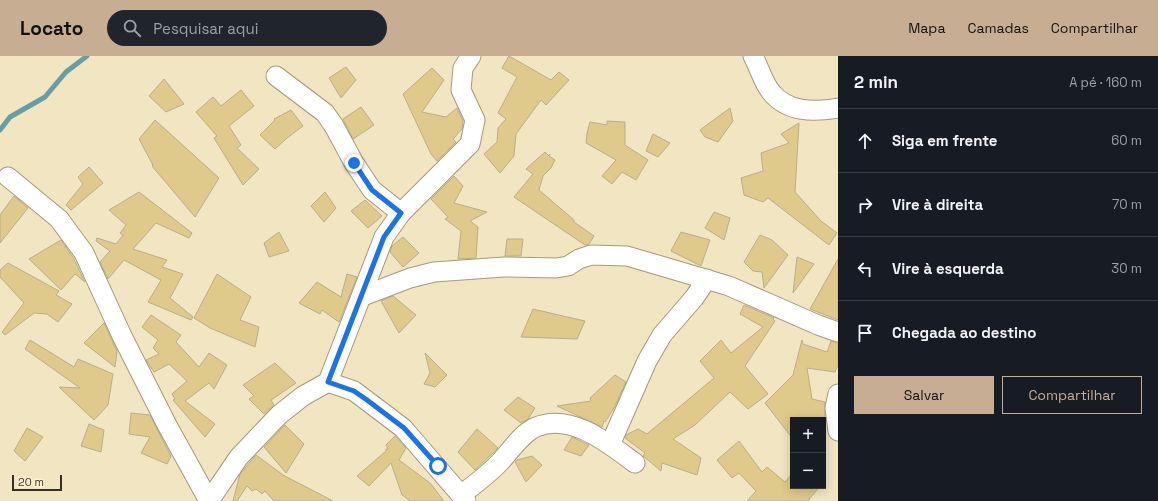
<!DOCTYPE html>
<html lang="pt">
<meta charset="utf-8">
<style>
:root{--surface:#171b24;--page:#20242c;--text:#f1f3f6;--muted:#9ea1a6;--line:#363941;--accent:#c7ad92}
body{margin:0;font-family:"Space Grotesk",sans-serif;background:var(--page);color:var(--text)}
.controls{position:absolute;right:12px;bottom:12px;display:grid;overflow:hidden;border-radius:0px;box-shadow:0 2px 10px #0003}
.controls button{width:36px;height:36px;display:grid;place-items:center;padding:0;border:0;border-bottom:1px solid var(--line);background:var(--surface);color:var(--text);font:20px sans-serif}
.scale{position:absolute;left:12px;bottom:10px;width:50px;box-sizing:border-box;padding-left:4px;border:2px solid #343022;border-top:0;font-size:11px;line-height:14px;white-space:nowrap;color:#343022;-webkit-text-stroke:3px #fef2cf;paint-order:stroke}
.stop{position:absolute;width:12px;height:12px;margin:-9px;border:3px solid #1a73e8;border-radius:50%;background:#fff}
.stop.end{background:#1a73e8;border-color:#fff;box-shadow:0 1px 4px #0008}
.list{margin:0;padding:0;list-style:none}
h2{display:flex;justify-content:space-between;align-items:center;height:52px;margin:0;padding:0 16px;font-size:17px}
h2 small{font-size:13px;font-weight:400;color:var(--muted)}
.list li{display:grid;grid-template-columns:26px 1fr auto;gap:12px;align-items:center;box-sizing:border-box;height:64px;padding:0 16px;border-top:1px solid var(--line)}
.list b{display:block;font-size:15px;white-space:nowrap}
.list em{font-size:13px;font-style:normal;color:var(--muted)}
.actions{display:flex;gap:8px;padding:12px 16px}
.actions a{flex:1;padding:9px 0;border:1px solid var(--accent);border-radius:0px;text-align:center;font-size:14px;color:var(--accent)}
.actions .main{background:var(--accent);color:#111}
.icon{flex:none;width:22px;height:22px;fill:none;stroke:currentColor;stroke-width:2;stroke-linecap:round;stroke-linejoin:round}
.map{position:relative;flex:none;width:838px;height:445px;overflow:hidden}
header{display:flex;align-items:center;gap:24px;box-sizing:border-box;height:56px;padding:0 20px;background:var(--accent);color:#111}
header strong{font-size:19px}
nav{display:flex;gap:22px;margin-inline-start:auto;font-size:14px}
.search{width:280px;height:36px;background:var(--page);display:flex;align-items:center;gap:10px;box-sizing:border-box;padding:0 14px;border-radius:22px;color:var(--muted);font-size:15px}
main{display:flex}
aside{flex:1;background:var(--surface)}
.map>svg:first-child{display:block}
</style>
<header>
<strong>Locato</strong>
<div class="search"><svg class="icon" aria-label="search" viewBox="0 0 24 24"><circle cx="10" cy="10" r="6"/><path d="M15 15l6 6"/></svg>Pesquisar aqui</div>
<nav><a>Mapa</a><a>Camadas</a><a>Compartilhar</a></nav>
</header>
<main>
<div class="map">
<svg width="838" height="445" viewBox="0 0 838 445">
<rect width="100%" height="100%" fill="#f1e5c2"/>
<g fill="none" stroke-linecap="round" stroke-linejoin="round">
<polyline stroke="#669ea6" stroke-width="5" points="0,74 10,61 45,41 66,16 87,0"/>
</g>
<g fill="#dfca8c" stroke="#b9ae8c">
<polygon points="509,0 551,24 559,16 569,24 546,49 541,44 516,78 514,100 500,117 484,98 497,86 498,72 506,63 498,57 517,21 502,12"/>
<polygon points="346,11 356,24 341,42 329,22"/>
<polygon points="432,12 444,24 422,56 446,61 457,52 463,65 462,73 453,83 456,86 437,105 431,98 403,38"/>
<polygon points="164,23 184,48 166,56 149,40"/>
<polygon points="241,34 254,50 229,70 241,89 237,92 259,113 243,129 214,82 217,80 196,56 213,41 221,50"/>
<polygon points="361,51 374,69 353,83 343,63"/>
<polygon points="730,52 733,65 718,86 705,81 700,74"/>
<polygon points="291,54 303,70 287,82 275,93 260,79 275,64 274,63"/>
<polygon points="155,64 219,122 195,161 152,110 153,109 139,83"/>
<polygon points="607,65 625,66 625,89 648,104 636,124 622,116 612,128 602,120 616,104 586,87 587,77 590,66 607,69"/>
<polygon points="799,67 795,136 821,165 837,177 829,189 768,142 763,146 744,139 741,122 763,115 761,97 789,87 781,78"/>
<polygon points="653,78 670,87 658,101 646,95"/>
<polygon points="545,96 549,100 550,98 549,100 555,104 551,112 543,120 539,134 574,164 574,166 594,180 589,188 585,189 514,141 533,118 526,113"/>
<polygon points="89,111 103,127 71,154 66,149 83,128 78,121"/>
<polygon points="454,120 463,130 454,147 487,156 470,165 478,171 476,202 458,203 461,175 445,163 448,161 431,143"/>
<polygon points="139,136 192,177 189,182 156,167 133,193 167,204 162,211 183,218 170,242 193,261 191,264 148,246 161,224 124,204 108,223 100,206 110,195 96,185 97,182 116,188 123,179 120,177 126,169 109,154"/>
<polygon points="325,136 336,152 324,166 311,150"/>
<polygon points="14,140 28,152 0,187 0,159"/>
<polygon points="365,144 382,160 368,172 351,155"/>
<polygon points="714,156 730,162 724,184 705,172"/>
<polygon points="279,176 289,195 269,201 264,187"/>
<polygon points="681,176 710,184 701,210 671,195"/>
<polygon points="760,179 772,184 788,199 764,232 762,216 753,215 744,206"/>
<polygon points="403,181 419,197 403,211 390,196 392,190"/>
<polygon points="507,183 523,183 521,200 505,200"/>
<polygon points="61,184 74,203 85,226 75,218 61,234 29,203"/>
<polygon points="797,201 814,208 793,237"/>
<polygon points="838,203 838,264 810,253"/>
<polygon points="8,207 59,235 56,239 72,248 58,266 47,258 34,257 5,279 2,276 24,247 0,221 0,214"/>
<polygon points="217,218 251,241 240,264 259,271 255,291 210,272 194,262"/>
<polygon points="347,218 357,221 339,266 322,254 320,258 299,247 317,226 341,241"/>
<polygon points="393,240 416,259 399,277 381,245"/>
<polygon points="744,249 774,262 773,263 775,265 745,310 768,338 748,353 730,336 695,369 673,383 701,402 697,419 662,407 661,415 643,400 645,397 625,382 626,379 638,373 647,378 714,322 700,305 721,284 731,297 763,271 740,258"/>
<polygon points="533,253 563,260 585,265 577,283 521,281"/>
<polygon points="151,259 181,279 176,286 199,311 209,297 227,309 214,333 209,327 185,345 215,368 205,381 173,344 175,343 172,338 187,325 169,308 154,316 146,304 159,298 153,292 158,284 142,271"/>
<polygon points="104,267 117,295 115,311 84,287"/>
<polygon points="30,284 74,311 78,303 113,318 108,349 94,364 59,331 80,332 25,293"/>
<polygon points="802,284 803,288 827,296 831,285 838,287 838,309 835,316 807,312 812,343 825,346 825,364 793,364 793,383 765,347 793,319"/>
<polygon points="425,297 447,319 435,331 424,328 430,317"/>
<polygon points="275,307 296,327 271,344 274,349 264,358 249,343 254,340 243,329"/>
<polygon points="615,319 626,326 614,352 605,366 604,365 602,371 557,350 591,345 590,342"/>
<polygon points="518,341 535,352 528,363 521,367 504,354"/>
<polygon points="131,357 150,359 171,400 167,408 141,397 150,381 129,378"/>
<polygon points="89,368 104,374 101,396 81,390"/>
<polygon points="285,369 304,388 286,417 264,391"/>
<polygon points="27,372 43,381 25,405 14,395"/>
<polygon points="477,373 498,392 475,414 458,396"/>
<polygon points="395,380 406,392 399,404 430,427 444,445 410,445 402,439 391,407 369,430 357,420 386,395 386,393 388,393 386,389"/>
<polygon points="572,381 589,389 581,400 564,394"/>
<polygon points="739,385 762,416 767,411 785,426 793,417 793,430 820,430 808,445 747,445 756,435 739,417 732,422 717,404"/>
<polygon points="256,399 283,419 333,445 274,445 265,435 262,438 256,433 252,435 247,430 237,445 233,445 240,418"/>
<polygon points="532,400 542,409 526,426 515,406 517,404"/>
</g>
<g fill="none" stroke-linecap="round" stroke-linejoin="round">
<g stroke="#a69a79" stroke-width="21">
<g id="minor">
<path d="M 753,0 C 759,11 763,26 771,36 C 788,57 814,56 838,52"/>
<polyline points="276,20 325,57 334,70 354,107 372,134 401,157"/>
<polyline points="8,121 59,163 84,197 122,280 167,369 209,445"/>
<polyline points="363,240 410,222 434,216 504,211 556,212 568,210 579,203 591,199 627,200 729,230 818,269 838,276"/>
<polyline points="328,326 354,335 403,372 466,445"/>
<polyline points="838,338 835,352 838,375"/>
<polyline points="610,389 647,305 662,279 694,242 707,223"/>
<path d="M 461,439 C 475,428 489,418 501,405 C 511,394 522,377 536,371 C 571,356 609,388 635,407"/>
<polyline points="209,445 239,401 279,359 303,340 328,326 384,181 401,157 470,88 475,64 461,34 463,12 471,0"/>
</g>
</g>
<use href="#minor" stroke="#fff" stroke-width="19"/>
</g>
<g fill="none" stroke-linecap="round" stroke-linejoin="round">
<polyline stroke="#1a73e8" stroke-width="5" points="354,107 372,134 401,157 384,181 328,326 354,335 367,344 404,372 438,410"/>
</g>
</svg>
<div class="controls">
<button>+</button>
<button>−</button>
</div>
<div class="scale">20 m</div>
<div class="stop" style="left:438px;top:410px"></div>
<div class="stop end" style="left:354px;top:107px"></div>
</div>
<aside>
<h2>2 min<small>A pé · 160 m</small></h2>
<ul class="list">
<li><svg class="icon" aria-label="ahead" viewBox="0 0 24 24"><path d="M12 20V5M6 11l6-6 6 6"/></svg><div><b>Siga em frente</b></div><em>60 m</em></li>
<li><svg class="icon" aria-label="right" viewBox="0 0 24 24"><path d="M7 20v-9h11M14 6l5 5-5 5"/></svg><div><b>Vire à direita</b></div><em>70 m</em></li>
<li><svg class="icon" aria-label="left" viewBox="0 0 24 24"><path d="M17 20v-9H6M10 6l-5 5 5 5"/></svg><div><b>Vire à esquerda</b></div><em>30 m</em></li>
<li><svg class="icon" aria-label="arrive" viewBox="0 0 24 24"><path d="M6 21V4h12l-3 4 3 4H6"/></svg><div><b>Chegada ao destino</b></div></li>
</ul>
<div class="actions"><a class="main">Salvar</a><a>Compartilhar</a></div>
</aside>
</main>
